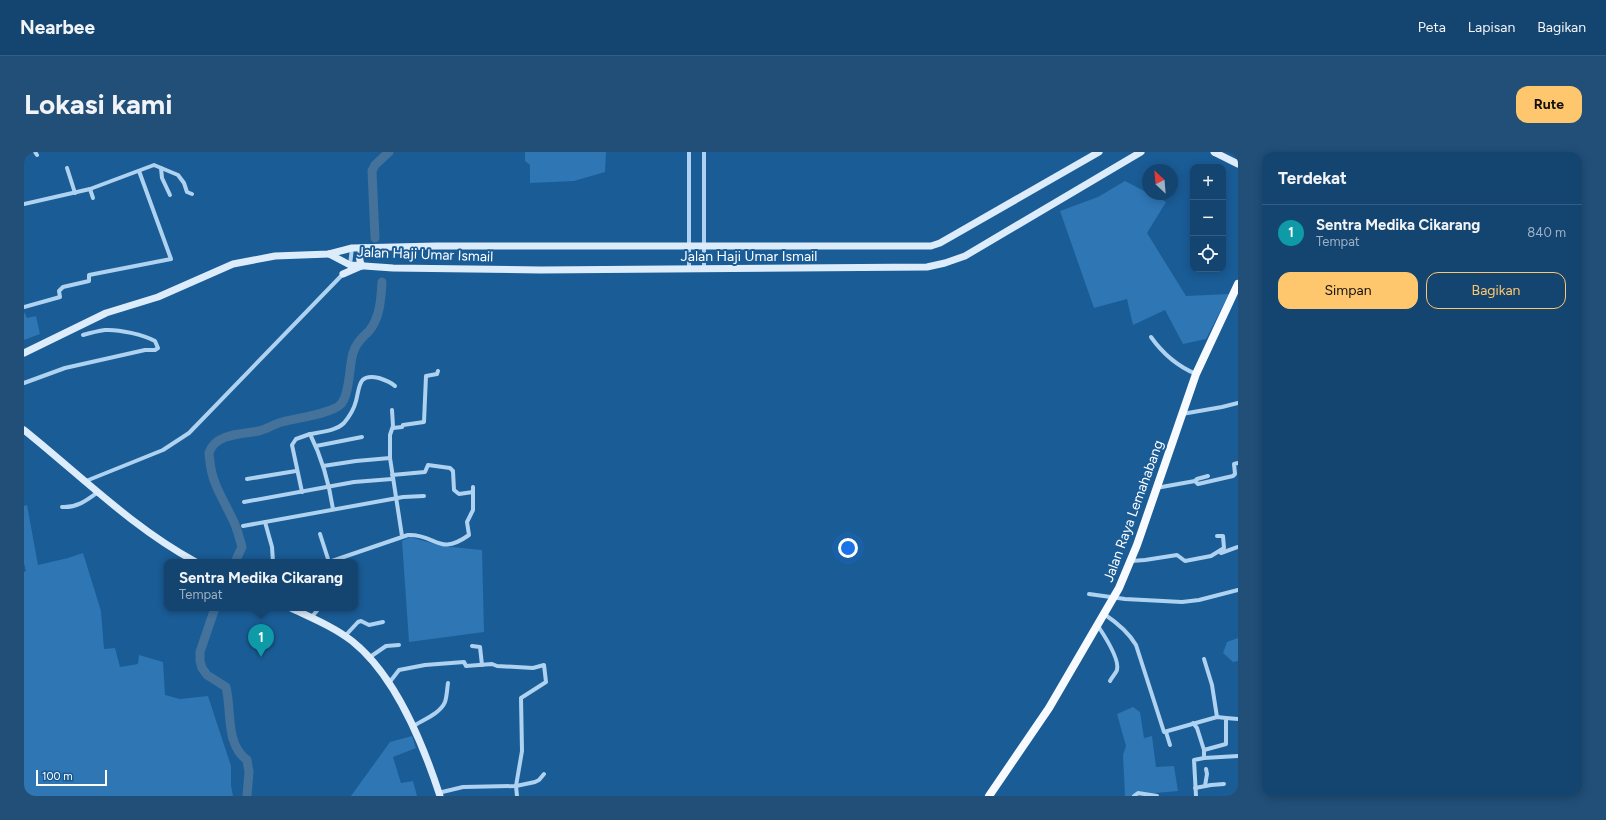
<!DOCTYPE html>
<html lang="id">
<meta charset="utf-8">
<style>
:root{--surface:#144570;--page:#214f78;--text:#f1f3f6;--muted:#9db1c3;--line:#335d83;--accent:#ffc76d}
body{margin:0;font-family:Figtree,sans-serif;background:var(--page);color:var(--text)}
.controls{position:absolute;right:12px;top:12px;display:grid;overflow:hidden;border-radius:8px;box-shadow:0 2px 10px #0003}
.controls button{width:36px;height:36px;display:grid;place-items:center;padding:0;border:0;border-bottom:1px solid var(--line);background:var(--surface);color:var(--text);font:20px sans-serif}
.compass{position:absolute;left:1118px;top:12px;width:36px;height:36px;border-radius:50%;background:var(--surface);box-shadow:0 2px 10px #0003;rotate:334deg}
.scale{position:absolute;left:12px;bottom:10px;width:71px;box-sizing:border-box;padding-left:4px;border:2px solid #fff;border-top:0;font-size:11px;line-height:14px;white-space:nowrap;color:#fff;-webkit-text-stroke:3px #1a5c96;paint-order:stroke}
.you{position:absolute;left:824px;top:396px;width:14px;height:14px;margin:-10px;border:3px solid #fff;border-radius:50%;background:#1a73e8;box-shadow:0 0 0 6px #1a73e833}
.badge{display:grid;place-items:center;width:26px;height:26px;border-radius:50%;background:var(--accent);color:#fff;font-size:13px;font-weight:700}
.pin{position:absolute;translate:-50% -33px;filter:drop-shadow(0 1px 2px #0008)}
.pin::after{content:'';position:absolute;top:21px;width:14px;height:12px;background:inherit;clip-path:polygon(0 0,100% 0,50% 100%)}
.popup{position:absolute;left:140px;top:407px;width:194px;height:52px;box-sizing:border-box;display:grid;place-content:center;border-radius:8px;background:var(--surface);filter:drop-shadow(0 1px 3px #0005);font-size:13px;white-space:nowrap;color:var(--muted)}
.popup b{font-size:15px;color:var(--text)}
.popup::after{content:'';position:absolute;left:50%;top:100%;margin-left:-8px;border:8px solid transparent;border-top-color:var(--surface)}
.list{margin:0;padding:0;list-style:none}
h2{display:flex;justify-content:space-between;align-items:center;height:52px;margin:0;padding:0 16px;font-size:17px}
h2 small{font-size:13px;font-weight:400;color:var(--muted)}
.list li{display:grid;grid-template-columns:26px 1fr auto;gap:12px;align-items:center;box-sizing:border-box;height:56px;padding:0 16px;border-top:1px solid var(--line)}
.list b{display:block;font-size:15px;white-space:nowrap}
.list p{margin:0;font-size:13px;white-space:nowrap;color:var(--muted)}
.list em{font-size:13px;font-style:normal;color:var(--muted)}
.actions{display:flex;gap:8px;padding:12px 16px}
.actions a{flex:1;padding:9px 0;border:1px solid var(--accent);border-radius:12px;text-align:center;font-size:14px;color:var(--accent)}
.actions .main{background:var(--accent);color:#111}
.icon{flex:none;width:22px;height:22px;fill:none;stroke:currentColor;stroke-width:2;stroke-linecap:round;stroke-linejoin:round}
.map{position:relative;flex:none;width:1214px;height:644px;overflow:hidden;border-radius:12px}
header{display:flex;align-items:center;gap:24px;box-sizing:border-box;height:56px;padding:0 20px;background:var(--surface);border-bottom:1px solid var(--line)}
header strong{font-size:19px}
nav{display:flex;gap:22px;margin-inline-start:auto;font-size:14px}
.intro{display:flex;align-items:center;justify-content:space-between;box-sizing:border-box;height:96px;padding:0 24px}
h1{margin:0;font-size:28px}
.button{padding:10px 18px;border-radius:12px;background:var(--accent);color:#111;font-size:14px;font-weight:700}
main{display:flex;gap:24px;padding:0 24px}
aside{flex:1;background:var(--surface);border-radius:12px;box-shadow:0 2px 10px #0003}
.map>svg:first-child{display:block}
</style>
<header>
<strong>Nearbee</strong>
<nav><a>Peta</a><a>Lapisan</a><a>Bagikan</a></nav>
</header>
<div class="intro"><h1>Lokasi kami</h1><a class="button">Rute</a></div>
<main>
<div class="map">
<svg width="1214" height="644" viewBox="0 0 1214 644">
<rect width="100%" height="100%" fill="#1a5c96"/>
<g fill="#2e76b4">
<polygon points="501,0 582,0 581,20 550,29 506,31 506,13 501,9"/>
<polygon points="1101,29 1124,41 1124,42 1127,42 1142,50 1123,81 1162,144 1205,142 1182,187 1159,192 1141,158 1109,173 1103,147 1070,156 1036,59 1074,45"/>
<polygon points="0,160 3,166 12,164 16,182 0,188"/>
<polygon points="3,353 14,413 44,406 59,401 77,459 80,497 91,496 96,515 114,512 115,503 139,510 141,543 156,547 184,544 207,614 207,634 209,644 0,644 0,420 2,419 0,411 0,354"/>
<polygon points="386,385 418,394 458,398 460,480 385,490 378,389"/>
<polygon points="1214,486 1214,509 1209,510 1199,501 1203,490"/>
<polygon points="1109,555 1116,560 1120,586 1128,584 1132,615 1150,614 1154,639 1131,641 1131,644 1101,644 1099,603 1102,594 1093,562"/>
<polygon points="388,584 392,596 369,605 377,631 389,629 393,644 327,644 366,590"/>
</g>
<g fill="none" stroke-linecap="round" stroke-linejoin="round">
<g stroke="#44729b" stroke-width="9">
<polyline points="351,86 348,19 351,13 365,0"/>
<path d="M 211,410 L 218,395 C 215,385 213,375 208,366 C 199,347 188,331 186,310 C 186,308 185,304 185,301 C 191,281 220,282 235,279 C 243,277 250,272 258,270 C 272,266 306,262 316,253 C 326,244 325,214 329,201 C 332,191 338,186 345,179 C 356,166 357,147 358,130"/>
<path d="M 191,456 L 176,500 L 176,509 L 178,516 L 183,523 L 202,535 C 208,559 201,592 223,608 L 225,620 L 223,644"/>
</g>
<g stroke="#aed2f0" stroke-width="4">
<polyline points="11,0 13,3"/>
<polyline points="680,0 680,117"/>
<polyline points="43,16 51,41"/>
<polyline points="137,16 138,26 146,43"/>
<polyline points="66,37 69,46"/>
<polyline points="0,52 66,37 130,13 154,23 160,31 163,40 168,42"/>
<polyline points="326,113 328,96"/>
<polyline points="665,117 665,0"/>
<polyline points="0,155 36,145 35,139 39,135 65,129 65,123 147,107 115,19"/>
<path d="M 1127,185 C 1139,202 1153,214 1172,222"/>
<path d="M 0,231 L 41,216 L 121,198 L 131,198 L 134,196 L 131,189 C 120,183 95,177 81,178 C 74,179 66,181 59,183"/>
<polyline points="368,258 369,274 366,283 366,306 378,384"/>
<polyline points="1158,262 1198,255 1214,251"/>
<polyline points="369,276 378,275 379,273 400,270 402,224 413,222 414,219"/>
<path d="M 286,282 C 296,280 312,279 320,271 C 325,265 330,257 332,249 C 336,234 334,221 355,226 C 361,228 367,230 371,234"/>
<polyline points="292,294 338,285"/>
<polyline points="299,314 332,309 366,306"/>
<polyline points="368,323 401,320 404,313 426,316 429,319 430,338 435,342 449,340"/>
<polyline points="223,327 272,319"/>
<polyline points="62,329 139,298 165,281 319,122"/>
<polyline points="1171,329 1174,332 1209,324 1211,322 1210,312 1214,311"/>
<polyline points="1132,336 1171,329 1173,327 1184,324"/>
<path d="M 278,340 L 268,293 L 272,287 L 286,282 C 298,306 305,331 309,357"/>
<polyline points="220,350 330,330 368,327"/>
<path d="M 38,355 C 53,356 63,348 74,340"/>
<polyline points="241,370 248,395 249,410"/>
<polyline points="219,374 379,345 400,344"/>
<polyline points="296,382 305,410"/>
<polyline points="1197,401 1214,395"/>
<polyline points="1107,409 1121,408 1153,403 1161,409 1187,404 1200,396 1199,384 1193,384"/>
<path d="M 305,410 L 384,383 C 413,382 414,405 445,383 L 443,370 L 449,358 L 449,335"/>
<polyline points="1065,442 1101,447 1158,450 1175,448 1214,438"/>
<path d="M 1080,462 C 1092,470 1105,481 1112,493 L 1140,580 L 1193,565 L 1202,566 L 1202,592 L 1180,598 L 1180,606"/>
<polyline points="287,466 295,456"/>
<path d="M 1074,474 C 1080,483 1096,507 1093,518 C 1092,521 1088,525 1086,529"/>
<polyline points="321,484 334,470 337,469 345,473 359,470"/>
<polyline points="448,494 456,495 458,513"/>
<polyline points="346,505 362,494 375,493"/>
<polyline points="1180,507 1188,533 1193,565"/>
<polyline points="365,531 375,518 401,513 440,510 442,514 468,512 473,514 509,516 520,513 522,530 497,546 498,599 492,634 493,644"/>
<polyline points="1202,566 1214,567"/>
<polyline points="1169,571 1173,576 1180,598"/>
<path d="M 388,575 C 398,568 416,562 421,550 C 423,544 423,537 424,531"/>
<polyline points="1142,580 1146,593"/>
<polyline points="1181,634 1183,622 1182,617"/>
<polyline points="1171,636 1187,633 1200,632"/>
<polyline points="414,641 439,635 492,634 511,630 515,628 520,622"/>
<polyline points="1110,644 1114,641 1133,644"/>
<polyline points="1172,644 1170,608 1180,606 1214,604"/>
</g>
<g stroke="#dcecfb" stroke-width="7">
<polyline points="1190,0 1214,12"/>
<polyline points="305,102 326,113 369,116 517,118 903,115 921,111 941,104 1117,0"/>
<path d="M 338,114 C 334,107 335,101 341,96"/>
<polyline points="319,122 335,115"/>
<polyline points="0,201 82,161 134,145 209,112 251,104 305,102 328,96 412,94 907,94 916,91 1075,0"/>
<path d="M 0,278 C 56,323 109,376 172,410"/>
<path d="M 267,456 C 288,466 310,475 328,489 C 372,524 399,592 416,644"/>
</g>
<polyline stroke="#f7fbff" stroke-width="8" points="965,644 1025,556 1095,436 1113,393 1172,222 1214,132"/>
</g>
<g text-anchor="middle" stroke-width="4" stroke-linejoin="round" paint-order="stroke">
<g font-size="14" fill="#fff" stroke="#1a5c96">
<text transform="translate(401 102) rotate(2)" y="5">Jalan Haji Umar Ismail</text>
<text x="725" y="109">Jalan Haji Umar Ismail</text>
<text transform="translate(1109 359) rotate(-70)" y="5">Jalan Raya Lemahabang</text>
</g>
</g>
</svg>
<div class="controls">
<button>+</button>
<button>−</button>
<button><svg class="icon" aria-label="locate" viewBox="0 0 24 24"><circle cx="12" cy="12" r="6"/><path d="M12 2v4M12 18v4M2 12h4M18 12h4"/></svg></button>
</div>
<svg class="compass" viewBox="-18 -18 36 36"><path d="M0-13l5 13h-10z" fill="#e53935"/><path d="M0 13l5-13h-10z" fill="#9db1c3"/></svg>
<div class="scale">100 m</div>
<div class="you"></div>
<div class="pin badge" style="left:237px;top:505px;background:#0f9aa8">1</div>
<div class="popup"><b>Sentra Medika Cikarang</b>Tempat</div>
</div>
<aside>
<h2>Terdekat<small></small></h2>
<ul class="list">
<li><span class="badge" style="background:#0f9aa8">1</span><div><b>Sentra Medika Cikarang</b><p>Tempat</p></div><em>840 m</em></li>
</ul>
<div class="actions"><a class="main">Simpan</a><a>Bagikan</a></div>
</aside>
</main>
